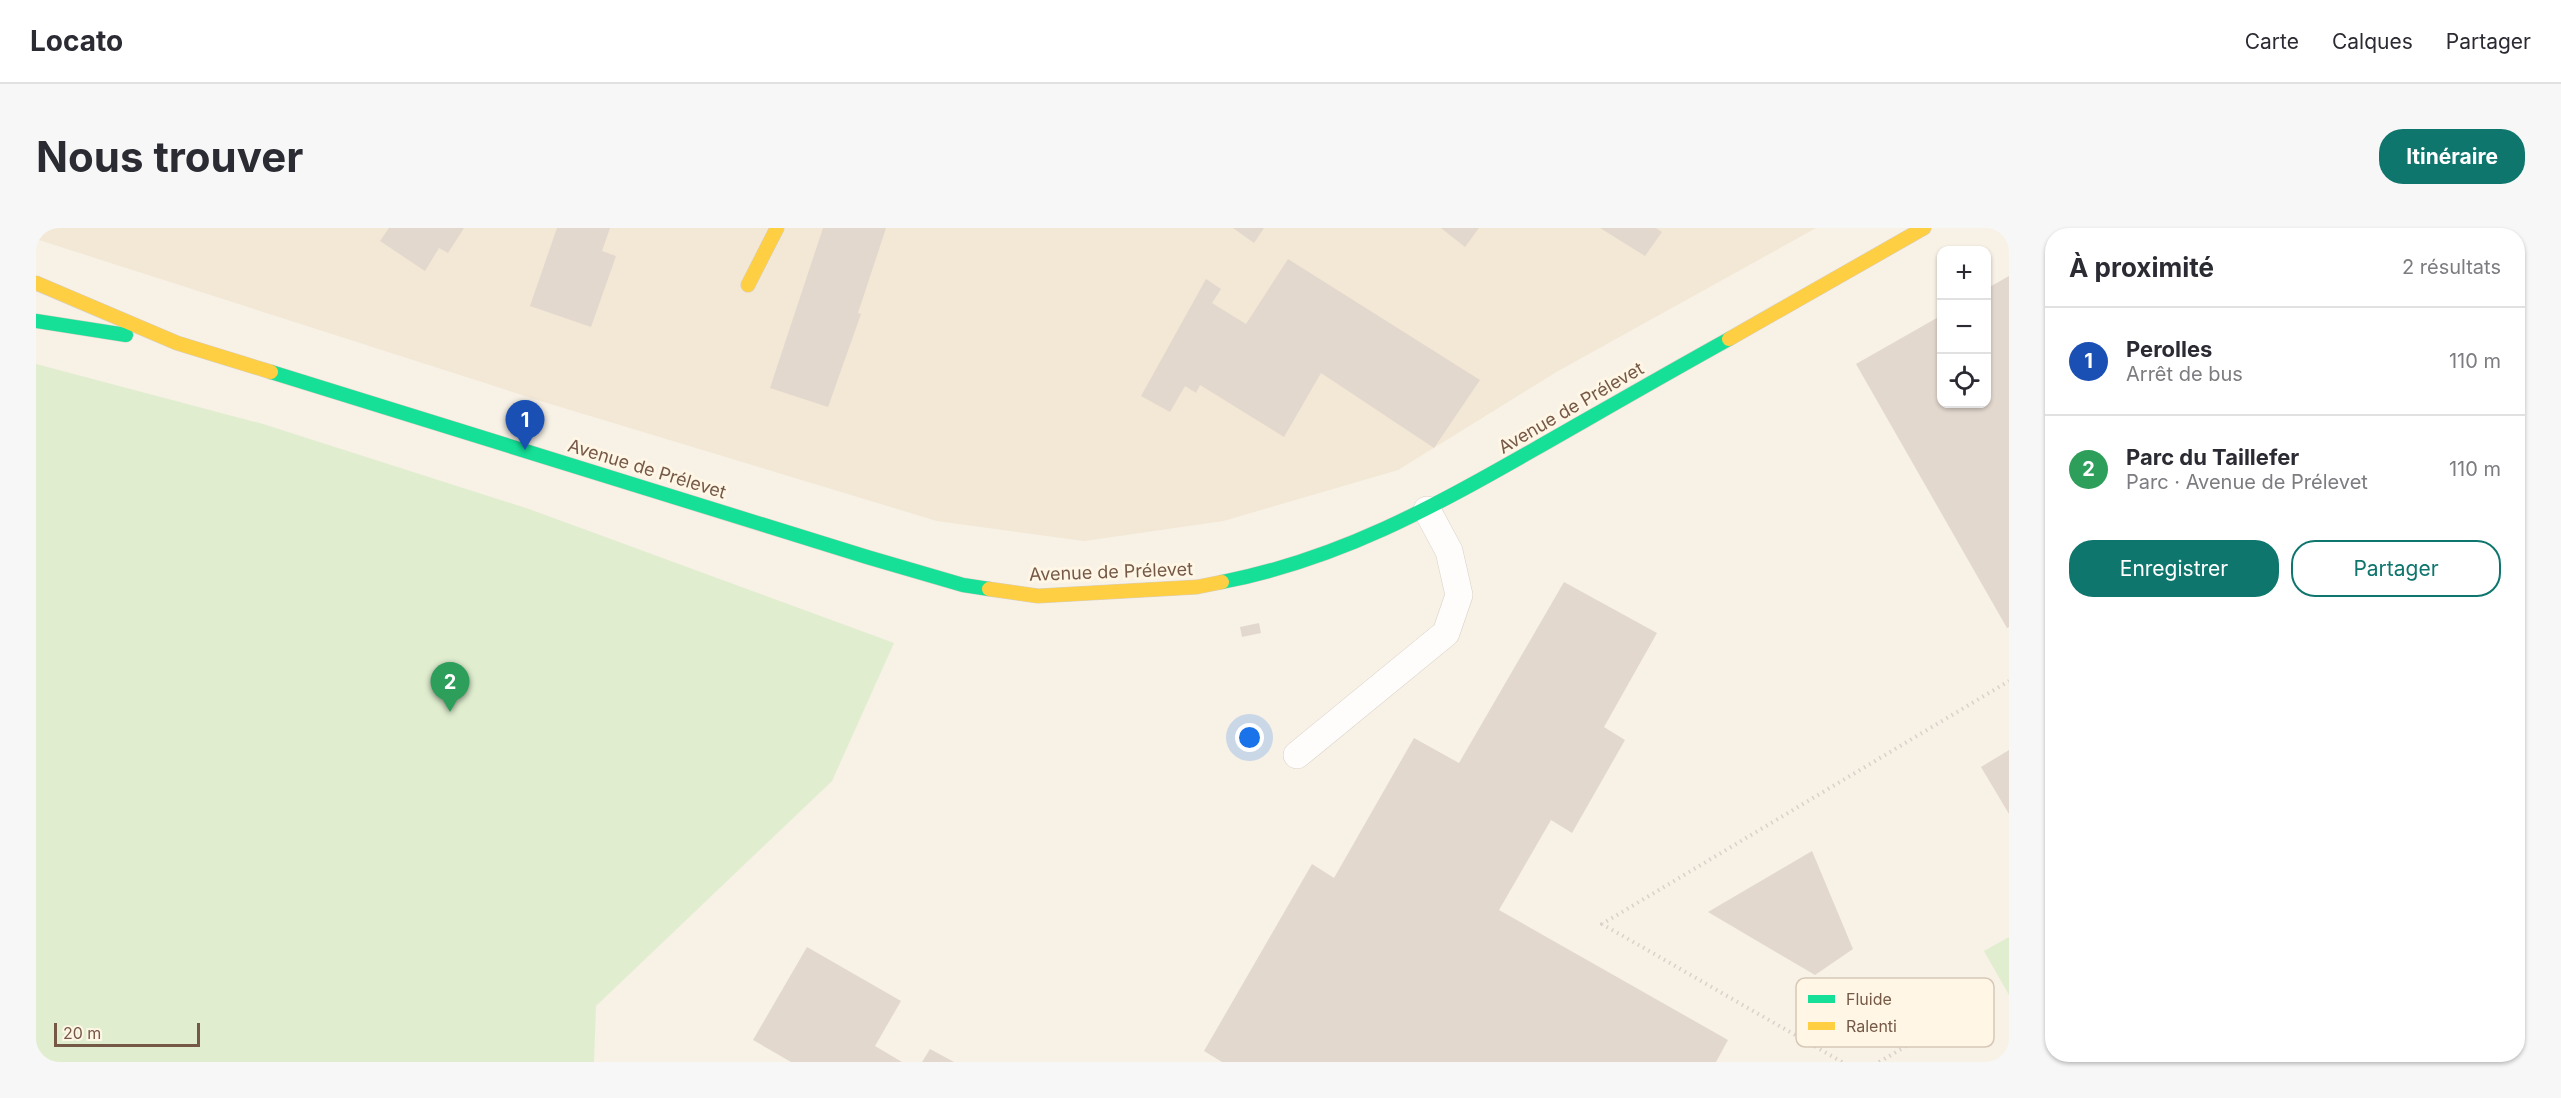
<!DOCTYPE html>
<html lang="fr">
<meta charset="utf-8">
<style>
:root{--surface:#fff;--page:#f7f7f7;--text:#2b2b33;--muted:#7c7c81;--line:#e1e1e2;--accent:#0f766e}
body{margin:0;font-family:Inter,sans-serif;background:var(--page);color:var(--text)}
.controls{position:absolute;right:18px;top:18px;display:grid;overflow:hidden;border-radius:12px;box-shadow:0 2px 4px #0004}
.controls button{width:54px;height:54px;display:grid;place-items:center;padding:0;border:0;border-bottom:2px solid var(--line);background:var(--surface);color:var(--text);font:30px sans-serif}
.scale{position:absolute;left:18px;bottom:15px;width:146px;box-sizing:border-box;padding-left:6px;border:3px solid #755845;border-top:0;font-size:16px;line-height:21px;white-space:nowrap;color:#755845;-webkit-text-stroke:4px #fff6e6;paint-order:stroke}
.you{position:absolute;left:1214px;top:510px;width:21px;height:21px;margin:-15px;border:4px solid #fff;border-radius:50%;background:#1a73e8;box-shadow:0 0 0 9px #1a73e833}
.badge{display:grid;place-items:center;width:39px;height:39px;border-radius:50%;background:var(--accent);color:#fff;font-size:20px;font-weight:700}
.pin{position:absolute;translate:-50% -50px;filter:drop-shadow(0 2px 3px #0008)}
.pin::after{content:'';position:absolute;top:32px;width:21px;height:18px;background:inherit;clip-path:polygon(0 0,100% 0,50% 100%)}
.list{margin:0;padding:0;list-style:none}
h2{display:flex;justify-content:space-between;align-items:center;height:78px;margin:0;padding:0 24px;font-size:26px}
h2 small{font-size:20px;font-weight:400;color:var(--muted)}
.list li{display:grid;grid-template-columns:39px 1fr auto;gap:18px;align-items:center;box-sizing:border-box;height:108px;padding:0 24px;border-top:2px solid var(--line)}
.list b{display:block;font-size:22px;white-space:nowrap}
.list p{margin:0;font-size:20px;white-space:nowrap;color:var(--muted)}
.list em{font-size:20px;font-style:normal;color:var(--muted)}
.actions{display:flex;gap:12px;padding:18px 24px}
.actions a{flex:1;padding:14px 0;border:2px solid var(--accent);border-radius:24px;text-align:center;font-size:21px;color:var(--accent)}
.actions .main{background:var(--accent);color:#fff}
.icon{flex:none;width:33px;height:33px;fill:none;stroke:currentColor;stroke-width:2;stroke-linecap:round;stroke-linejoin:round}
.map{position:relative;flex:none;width:1973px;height:834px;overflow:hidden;border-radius:24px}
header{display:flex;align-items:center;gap:36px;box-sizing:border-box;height:84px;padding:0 30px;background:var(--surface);border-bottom:2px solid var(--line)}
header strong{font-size:28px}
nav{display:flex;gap:33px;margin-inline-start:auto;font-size:21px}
.intro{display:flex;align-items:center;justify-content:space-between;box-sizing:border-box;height:144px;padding:0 36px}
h1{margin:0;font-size:42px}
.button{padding:15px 27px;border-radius:24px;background:var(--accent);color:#fff;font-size:21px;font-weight:700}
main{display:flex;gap:36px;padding:0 36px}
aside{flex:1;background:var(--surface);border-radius:24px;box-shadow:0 2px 4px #0004}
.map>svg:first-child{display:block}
</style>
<header>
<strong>Locato</strong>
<nav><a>Carte</a><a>Calques</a><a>Partager</a></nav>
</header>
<div class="intro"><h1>Nous trouver</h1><a class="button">Itinéraire</a></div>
<main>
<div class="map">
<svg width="1973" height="834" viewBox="0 0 1973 834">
<rect width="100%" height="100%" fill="#f7f1e6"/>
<polygon fill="#f3e7d5" points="0,0 1780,0 1522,143 1362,242 1187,293 1048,313 901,293 508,174 0,11"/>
<g fill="#e0eecf">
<polygon points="0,136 227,196 493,281 858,415 796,553 560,778 558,834 0,834"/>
<polygon points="1973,709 1973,767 1948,723"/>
</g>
<g fill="#e3d8ce">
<polygon points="353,0 428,0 412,25 403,20 389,43 344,13"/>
<polygon points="521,0 574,0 566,23 580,28 555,99 494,78"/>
<polygon points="787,0 850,0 822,85 825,86 792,179 734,160"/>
<polygon points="1197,0 1228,0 1218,15"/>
<polygon points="1405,0 1443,0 1429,19"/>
<polygon points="1564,0 1620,0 1626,4 1609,28"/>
<polygon points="1252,31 1444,152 1398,220 1285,145 1248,209 1164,157 1160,165 1149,158 1134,184 1105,168 1170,51 1185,61 1176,75 1210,96"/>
<polygon points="1973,48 1973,399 1971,400 1820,136 1906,87 1906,176 1950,176 1950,61"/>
<polygon points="1528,354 1621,405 1568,499 1589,512 1536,605 1515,592 1463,682 1692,812 1680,834 1186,834 1168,823 1276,636 1298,650 1378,510 1423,535"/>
<polygon points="1223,395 1225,405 1206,409 1204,399"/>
<polygon points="1973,522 1973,586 1945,539"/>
<polygon points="1776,623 1817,721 1779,747 1672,684"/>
<polygon points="771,719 865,773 839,818 866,834 755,834 717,812"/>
<polygon points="894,821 918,834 886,834"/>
</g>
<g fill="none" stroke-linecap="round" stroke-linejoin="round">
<g stroke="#d8cec4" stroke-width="28">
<polyline id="lane" points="1261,527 1410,405 1423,367 1413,323 1391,282"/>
</g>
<g stroke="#d7cdc2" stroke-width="15">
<g id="fast">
<polyline points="0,93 90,107"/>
<polyline points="235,144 831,329 927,357 953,361"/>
<path d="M 1186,354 C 1304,331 1397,279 1499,221 C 1564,184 1628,147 1693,111"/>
</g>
</g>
<g stroke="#d7cdc2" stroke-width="15">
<g id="slow">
<polyline points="0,55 141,115 235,144"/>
<polyline points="712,57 741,0"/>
<polyline points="1693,111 1888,0"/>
<polyline points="953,361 1002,368 1161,359 1186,354"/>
</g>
</g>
<g stroke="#dad1ca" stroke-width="4" stroke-dasharray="1.5 4.5" stroke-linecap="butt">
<polyline points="1806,834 1566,696 1973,453"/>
<polyline points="1843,834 1894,804"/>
</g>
<use href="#lane" stroke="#fefdfb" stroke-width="27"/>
<use href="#fast" stroke="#16e098" stroke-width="14"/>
<use href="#slow" stroke="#ffcf43" stroke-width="14"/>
</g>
<g text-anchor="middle" stroke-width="6" stroke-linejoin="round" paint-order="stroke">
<g font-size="18" fill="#755845" stroke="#fff6e6">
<text transform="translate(1535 180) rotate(-30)" y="6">Avenue de Prélevet</text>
<text transform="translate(611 241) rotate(17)" y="6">Avenue de Prélevet</text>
<text transform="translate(1075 344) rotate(-2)" y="6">Avenue de Prélevet</text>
</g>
</g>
<rect x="1760" y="750" width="198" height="69" rx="9" fill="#fff6e6" stroke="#d6c7b6" stroke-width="1.5"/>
<rect x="1772" y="767" width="27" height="8" fill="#16e098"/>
<rect x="1772" y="794" width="27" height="8" fill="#ffcf43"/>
<g font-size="16" fill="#755845">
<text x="1810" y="777">Fluide</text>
<text x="1810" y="804">Ralenti</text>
</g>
</svg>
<div class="controls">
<button>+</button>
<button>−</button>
<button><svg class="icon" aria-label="locate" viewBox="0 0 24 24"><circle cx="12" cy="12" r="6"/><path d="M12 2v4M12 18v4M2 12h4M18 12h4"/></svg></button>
</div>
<div class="scale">20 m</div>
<div class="you"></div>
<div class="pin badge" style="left:489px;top:222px;background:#1a4fb4">1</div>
<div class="pin badge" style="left:414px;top:484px;background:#2e9e5b">2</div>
</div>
<aside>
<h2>À proximité<small>2 résultats</small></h2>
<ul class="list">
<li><span class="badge" style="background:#1a4fb4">1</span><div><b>Perolles</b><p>Arrêt de bus</p></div><em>110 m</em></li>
<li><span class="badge" style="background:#2e9e5b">2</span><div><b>Parc du Taillefer</b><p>Parc · Avenue de Prélevet</p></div><em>110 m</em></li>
</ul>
<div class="actions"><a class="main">Enregistrer</a><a>Partager</a></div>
</aside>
</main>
